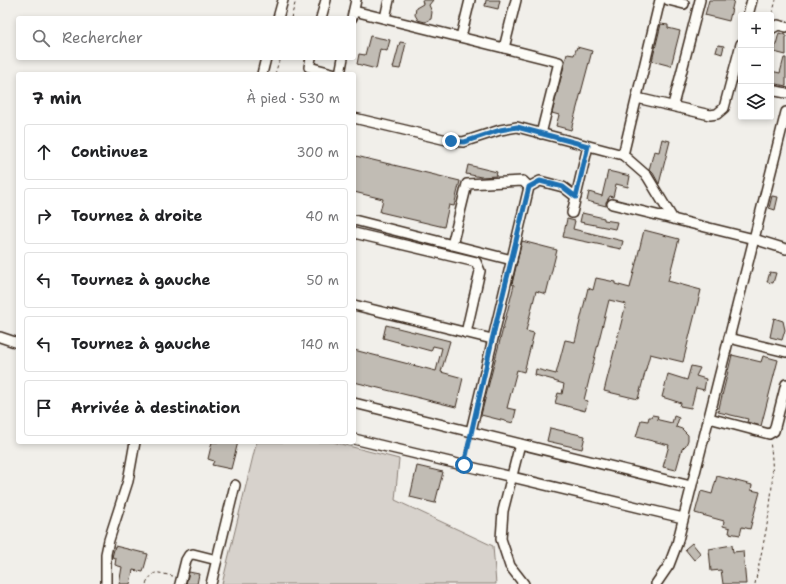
<!DOCTYPE html>
<html lang="fr">
<meta charset="utf-8">
<style>
:root{--surface:#fff;--page:#f2f2f2;--text:#202124;--muted:#757577;--line:#e0e0e0}
body{margin:0;font-family:"Shantell Sans",sans-serif;background:var(--page);color:var(--text)}
.controls{position:absolute;right:12px;top:12px;display:grid;overflow:hidden;border-radius:4px;box-shadow:0 2px 6px #0003}
.controls button{width:36px;height:36px;display:grid;place-items:center;padding:0;border:0;border-bottom:1px solid var(--line);background:var(--surface);color:var(--text);font:20px sans-serif}
.stop{position:absolute;width:12px;height:12px;margin:-9px;border:3px solid #1f6fb2;border-radius:50%;background:#fff}
.stop.end{background:#1f6fb2;border-color:#fff;box-shadow:0 1px 4px #0008}
.list{margin:0;padding:0;list-style:none}
h2{display:flex;justify-content:space-between;align-items:center;height:52px;margin:0;padding:0 16px;font-size:17px}
h2 small{font-size:13px;font-weight:400;color:var(--muted)}
.list li{display:grid;grid-template-columns:26px 1fr auto;gap:12px;align-items:center;box-sizing:border-box;height:56px;margin:0 8px 8px;padding:0 8px;border:1px solid var(--line);border-radius:4px}
.list b{display:block;font-size:15px;white-space:nowrap}
.list em{font-size:13px;font-style:normal;color:var(--muted)}
.icon{flex:none;width:22px;height:22px;fill:none;stroke:currentColor;stroke-width:2;stroke-linecap:round;stroke-linejoin:round}
.map{position:relative;flex:none;width:786px;height:584px;overflow:hidden}
.search{position:absolute;background:var(--surface);box-shadow:0 2px 6px #0003;left:16px;top:16px;width:340px;height:44px;display:flex;align-items:center;gap:10px;box-sizing:border-box;padding:0 14px;border-radius:4px;color:var(--muted);font-size:15px}
.panel{position:absolute;background:var(--surface);box-shadow:0 2px 6px #0003;left:16px;top:72px;width:340px;height:372px;border-radius:4px}
.map>svg:first-child{display:block}
</style>
<div class="map">
<svg width="786" height="584" viewBox="0 0 786 584">
<rect width="100%" height="100%" fill="#f1efea"/>
<filter id="ink" filterUnits="userSpaceOnUse"><feTurbulence type="fractalNoise" baseFrequency=".025" numOctaves="2"/><feDisplacementMap in="SourceGraphic" scale="8" xChannelSelector="R" yChannelSelector="G"/><feConvolveMatrix kernelMatrix="1 2 1 2 8 2 1 2 1" color-interpolation-filters="sRGB"/></filter>
<g filter="url(#ink)">
<polygon fill="#d7d2cc" stroke="#897e75" points="258,442 333,442 399,459 395,500 493,546 496,584 222,584 256,444"/>
<g fill="#c1bcb4" stroke="#3b2a1e">
<polygon points="422,0 433,0 429,5 432,12 431,19 425,22 418,20 415,15 416,8 423,4"/>
<polygon points="486,0 500,0 498,9 485,6"/>
<polygon points="709,0 734,0 729,21 705,15"/>
<polygon points="661,24 668,25 668,28 680,31 671,66 652,61"/>
<polygon points="779,33 786,35 786,55 774,52"/>
<polygon points="370,36 390,40 387,51 380,49 376,69 357,64 359,54 365,55"/>
<polygon points="400,42 406,43 400,69 393,68"/>
<polygon points="718,45 724,46 722,54 716,52"/>
<polygon points="577,47 592,51 571,130 556,126 559,115 552,113 567,54 574,55"/>
<polygon points="784,58 786,58 786,86 771,83 771,71 780,73"/>
<polygon points="662,139 670,141 659,184 653,173 649,170 654,151 659,152"/>
<polygon points="356,156 460,181 454,206 449,205 444,227 380,212 383,199 354,192 354,166"/>
<polygon points="468,165 497,172 496,176 481,177 466,174"/>
<polygon points="608,171 630,176 628,187 616,184 613,197 610,196 606,202 606,206 587,201 589,192 602,196"/>
<polygon points="772,196 778,197 775,210 769,208"/>
<polygon points="582,213 604,218 604,220 617,222 615,229 580,222"/>
<polygon points="567,219 575,221 573,229 623,241 621,249 563,237"/>
<polygon points="644,230 679,239 668,281 701,290 683,362 650,354 638,399 604,391 626,304 609,300 584,400 588,401 585,411 555,403 558,393 562,394 564,384 554,381 554,380 535,375 536,369 556,374 565,340 575,342 588,288 593,290 596,278 615,282 615,284 630,288"/>
<polygon points="522,241 557,250 546,294 536,291 526,331 534,333 524,372 517,370 507,408 516,410 513,423 481,415 514,285 512,284"/>
<polygon points="770,272 776,273 773,283 767,282"/>
<polygon points="774,318 783,321 785,330 782,340 770,337"/>
<polygon points="386,325 450,341 441,372 463,378 456,407 354,382 354,350 436,371 442,348 433,346 431,351 383,338"/>
<polygon points="732,355 761,362 763,356 778,360 761,426 747,422 748,419 718,412"/>
<polygon points="691,366 700,368 696,376 706,379 704,390 696,388 691,408 680,406 681,403 662,397 668,374 687,380"/>
<polygon points="652,415 658,416 657,419 659,420 672,423 674,416 679,418 676,427 682,429 688,435 688,440 686,445 682,449 676,470 663,467 669,445 636,437 641,420 648,421 649,417 651,417"/>
<polygon points="550,428 585,436 582,449 547,441"/>
<polygon points="212,442 238,442 231,469 212,465 214,461 208,459"/>
<polygon points="417,466 443,472 435,503 410,497"/>
<polygon points="717,476 752,485 751,490 760,492 750,529 742,527 740,535 729,533 730,528 723,526 724,521 695,513 701,491 712,494"/>
<polygon points="692,543 701,554 694,560 685,549"/>
<polygon points="732,545 733,552 743,551 746,584 723,584 721,570 711,571 709,549"/>
<polygon points="115,546 148,554 143,572 133,570 130,584 119,584 122,567 115,565 116,558 112,557"/>
<polygon points="189,572 199,574 197,584 186,584"/>
</g>
<g fill="none" stroke-linecap="round" stroke-linejoin="round">
<g stroke="#3b2a1e" stroke-width="12">
<g id="minor">
<polyline points="668,0 684,4"/>
<polyline points="354,11 504,48 559,62 541,134"/>
<polyline points="748,15 752,0"/>
<polyline points="278,18 283,0"/>
<polyline points="321,18 326,0"/>
<polyline points="352,18 356,0"/>
<polyline points="385,18 389,0"/>
<polyline points="771,29 778,25 786,27"/>
<polyline points="461,37 470,0"/>
<polyline points="504,48 516,0"/>
<polyline points="311,58 309,67 336,74"/>
<polyline points="262,74 266,58"/>
<polyline points="340,74 343,58"/>
<polyline points="771,90 786,93"/>
<polyline points="637,98 710,115 717,114 724,108 741,44"/>
<polyline points="673,105 700,0"/>
<polyline points="354,118 451,141 463,142 500,130 517,127 623,155 660,0"/>
<polyline points="623,155 647,176 673,219"/>
<polyline points="612,204 754,239 786,249"/>
<polyline points="572,213 588,146"/>
<polyline points="354,220 512,260"/>
<polyline points="354,233 476,262 480,271 466,333"/>
<polyline points="452,245 467,184 523,181 529,187"/>
<polyline points="354,305 492,339"/>
<polyline points="0,337 18,343"/>
<polyline points="729,338 786,352"/>
<path d="M 354,403 C 466,430 578,458 691,486"/>
<polyline points="709,418 769,434 774,431 786,384"/>
<polyline points="471,431 529,187 540,181 563,187 576,197"/>
<polyline points="354,439 683,518"/>
<polyline points="520,444 503,511 501,539 510,566 524,584"/>
<polyline points="106,584 106,554 109,540 128,481 135,442"/>
<polyline points="180,584 186,560 189,555 193,554 217,560"/>
<polyline points="211,584 235,485"/>
<polyline points="656,584 669,565 677,544 786,112"/>
</g>
</g>
<g stroke="#3b2a1e" stroke-width="1" stroke-dasharray="3 3" stroke-linecap="butt">
<polyline points="291,18 296,0"/>
<polyline points="771,19 776,0"/>
<polyline points="275,74 280,58"/>
<polyline points="465,458 469,439"/>
<path d="M 146,584 C 155,568 156,573 173,576"/>
<path d="M 755,584 C 764,538 778,489 770,442"/>
</g>
<use href="#minor" stroke="#fdfcf7" stroke-width="9"/>
</g>
</g>
<g fill="none" stroke-linecap="round" stroke-linejoin="round" filter="url(#ink)">
<polyline stroke="#1f6fb2" stroke-width="5" points="451,141 464,142 500,130 517,127 588,146 576,197 563,187 540,181 529,187 492,340 464,465"/>
</g>
</svg>
<div class="controls">
<button>+</button>
<button>−</button>
<button><svg class="icon" aria-label="layers" viewBox="0 0 24 24"><path d="M12 4l9 5-9 5-9-5zM3 14l9 5 9-5"/></svg></button>
</div>
<div class="stop" style="left:464px;top:465px"></div>
<div class="stop end" style="left:451px;top:141px"></div>
<div class="search"><svg class="icon" aria-label="search" viewBox="0 0 24 24"><circle cx="10" cy="10" r="6"/><path d="M15 15l6 6"/></svg>Rechercher</div>
<section class="panel">
<h2>7 min<small>À pied · 530 m</small></h2>
<ul class="list">
<li><svg class="icon" aria-label="ahead" viewBox="0 0 24 24"><path d="M12 20V5M6 11l6-6 6 6"/></svg><div><b>Continuez</b></div><em>300 m</em></li>
<li><svg class="icon" aria-label="right" viewBox="0 0 24 24"><path d="M7 20v-9h11M14 6l5 5-5 5"/></svg><div><b>Tournez à droite</b></div><em>40 m</em></li>
<li><svg class="icon" aria-label="left" viewBox="0 0 24 24"><path d="M17 20v-9H6M10 6l-5 5 5 5"/></svg><div><b>Tournez à gauche</b></div><em>50 m</em></li>
<li><svg class="icon" aria-label="left" viewBox="0 0 24 24"><path d="M17 20v-9H6M10 6l-5 5 5 5"/></svg><div><b>Tournez à gauche</b></div><em>140 m</em></li>
<li><svg class="icon" aria-label="arrive" viewBox="0 0 24 24"><path d="M6 21V4h12l-3 4 3 4H6"/></svg><div><b>Arrivée à destination</b></div></li>
</ul>
</section>
</div>
